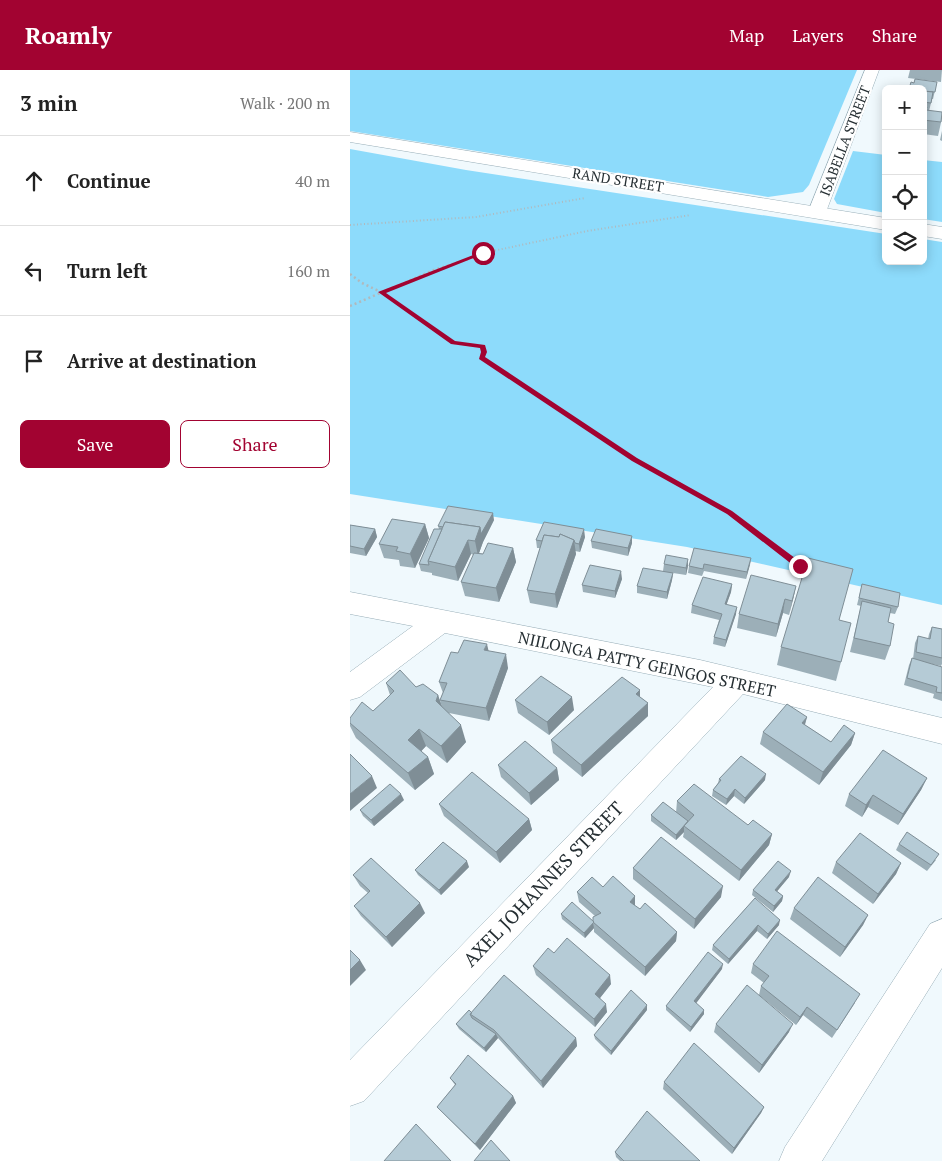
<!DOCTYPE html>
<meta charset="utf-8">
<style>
:root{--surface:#fff;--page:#f2f2f2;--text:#222;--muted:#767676;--line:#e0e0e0;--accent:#a20331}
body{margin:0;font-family:"PT Serif",serif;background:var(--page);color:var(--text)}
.controls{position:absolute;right:15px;top:15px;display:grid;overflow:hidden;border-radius:8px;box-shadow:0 2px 12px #0003}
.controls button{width:45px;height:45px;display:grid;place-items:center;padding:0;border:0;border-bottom:1px solid var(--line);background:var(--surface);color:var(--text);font:25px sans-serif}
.stop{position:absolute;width:15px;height:15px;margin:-11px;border:4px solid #a20331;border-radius:50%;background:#fff}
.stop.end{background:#a20331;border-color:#fff;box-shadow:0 1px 5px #0008}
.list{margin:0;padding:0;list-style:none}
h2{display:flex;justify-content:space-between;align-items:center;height:65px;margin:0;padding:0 20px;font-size:21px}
h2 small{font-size:16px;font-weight:400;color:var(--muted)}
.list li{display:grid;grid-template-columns:32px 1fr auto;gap:15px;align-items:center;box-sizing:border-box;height:90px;padding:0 20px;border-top:1px solid var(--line)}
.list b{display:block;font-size:19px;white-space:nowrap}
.list em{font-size:16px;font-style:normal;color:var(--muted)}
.actions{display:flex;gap:10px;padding:15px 20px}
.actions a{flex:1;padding:11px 0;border:1px solid var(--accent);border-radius:8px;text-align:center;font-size:18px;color:var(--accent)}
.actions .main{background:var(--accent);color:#fff}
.icon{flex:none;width:28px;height:28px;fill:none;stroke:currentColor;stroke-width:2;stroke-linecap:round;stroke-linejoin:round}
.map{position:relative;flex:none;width:592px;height:1091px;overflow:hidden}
header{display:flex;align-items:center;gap:30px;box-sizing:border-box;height:70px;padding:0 25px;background:var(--accent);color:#fff}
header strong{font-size:24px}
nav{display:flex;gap:28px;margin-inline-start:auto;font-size:18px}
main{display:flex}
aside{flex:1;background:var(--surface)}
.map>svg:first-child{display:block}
</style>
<header>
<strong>Roamly</strong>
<nav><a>Map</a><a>Layers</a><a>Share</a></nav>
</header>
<main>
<aside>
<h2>3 min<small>Walk · 200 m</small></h2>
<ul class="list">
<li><svg class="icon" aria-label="ahead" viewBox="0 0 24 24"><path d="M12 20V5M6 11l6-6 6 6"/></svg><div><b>Continue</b></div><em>40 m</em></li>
<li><svg class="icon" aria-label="left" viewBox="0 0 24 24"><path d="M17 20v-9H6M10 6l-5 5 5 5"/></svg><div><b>Turn left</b></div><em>160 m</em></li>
<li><svg class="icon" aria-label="arrive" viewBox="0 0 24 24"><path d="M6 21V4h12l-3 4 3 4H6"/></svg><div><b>Arrive at destination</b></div></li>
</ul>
<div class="actions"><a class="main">Save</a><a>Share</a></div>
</aside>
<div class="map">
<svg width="592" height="1091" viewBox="0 0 592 1091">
<rect width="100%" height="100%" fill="#f0f9fd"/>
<g fill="#8ddbfb">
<polygon points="0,0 507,0 459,115 453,122 418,127 0,61"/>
<polygon points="0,79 116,100 536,164 536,191 573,191 573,169 592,172 592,535 337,477 0,424"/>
<polygon points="503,81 536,85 536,143 487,134 484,129"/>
<polygon points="573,90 592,92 592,152 573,149"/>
</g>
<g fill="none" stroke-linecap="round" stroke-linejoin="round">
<g stroke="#97adb7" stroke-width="1">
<g id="street">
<polygon points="515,0 529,0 476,142 473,146 467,147 461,146 458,142"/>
<polygon points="0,522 350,590 592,648 592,674 393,624 14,1031 0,1036 0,990 363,617 95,563 10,627 0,630 0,602 63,556 0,544"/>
<polygon points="592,849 592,898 472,1091 429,1091 435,1077 580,854"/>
</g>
</g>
<g stroke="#97adb7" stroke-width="1">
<g id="secondary">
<polygon points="0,62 536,148 536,160 0,72"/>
<polygon points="573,154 592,157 592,169 573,166"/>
</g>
</g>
<g stroke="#b0b9bd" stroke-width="2" stroke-dasharray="1 2.5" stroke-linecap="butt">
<polyline points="0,155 126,147 235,128"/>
<polyline points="138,182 237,161 341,145"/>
</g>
<g stroke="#b0b9bd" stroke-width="2.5" stroke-dasharray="2 3" stroke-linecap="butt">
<polyline points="0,204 12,213 31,222 103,273 133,277 134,283 131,287 284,389 330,414"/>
<polyline points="0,236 84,200 143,181"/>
</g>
<polyline stroke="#b0b9bd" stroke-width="3" stroke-dasharray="2.5 4" stroke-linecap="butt" points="327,413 379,442 451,496"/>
<use href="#street" fill="#fff" fill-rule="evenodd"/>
<use href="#secondary" fill="#fff" fill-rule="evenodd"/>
</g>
<g fill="#9cafb8">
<polygon points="560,0 592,0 591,12 558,8"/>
<polygon points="587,12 583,29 582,29 579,41 592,48 588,66 573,64 573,19 564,13"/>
<polygon points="592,61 592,71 590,70"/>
<polygon points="144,450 133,472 129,483 133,484 163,478 166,492 149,532 115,526 111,512 124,485 121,484 108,511 82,505 82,503 71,501 69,494 89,459 88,456"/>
<polygon points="75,454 79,468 65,498 50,496 49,490 34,488 29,474"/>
<polygon points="0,455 25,459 27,467 16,486 0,483"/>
<polygon points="235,467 230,482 225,481 226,484 207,538 180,533 177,520 190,478 187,478 186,470"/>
<polygon points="241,471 282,473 278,486 242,478"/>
<polygon points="401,488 396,509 354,501 352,506 338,503 339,496"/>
<polygon points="314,494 338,496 336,505 323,503 322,510 317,529 287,523 287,516 313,501"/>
<polygon points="272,509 265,528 233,522 232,515"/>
<polygon points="382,514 381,522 376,535 386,544 375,577 363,574 364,567 369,550 341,543 342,535"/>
<polygon points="512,514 548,537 545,544 540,543 538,552 540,576 535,590 500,582 511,536 507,535"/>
<polygon points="446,516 439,545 433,543 426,567 387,558 389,544"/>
<polygon points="489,550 491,592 486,611 427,595 431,577"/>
<polygon points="582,557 592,559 592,594 591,596 578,593 592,597 592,631 583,628 584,624 554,615 559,595 562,588 563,589 565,573 568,566 578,569 579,564"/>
<polygon points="138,581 158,598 139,651 99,643 116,672 97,693 76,676 71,681 78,687 84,704 65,720 6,668 0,656 0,648 23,641 36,629 40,625 36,613 88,625 92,637 90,630 93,623 89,612 108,583"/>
<polygon points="290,620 290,627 298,633 298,646 232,707 203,683 201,670"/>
<polygon points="165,630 224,640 199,665 168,643"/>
<polygon points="457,647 455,655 481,672 505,663 501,675 469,715 410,674 413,662"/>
<polygon points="148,695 207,698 209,710 181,735 151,707"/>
<polygon points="577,708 571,720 548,755 518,737 512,747 495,736 499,724"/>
<polygon points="369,709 415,710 394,734 384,726 376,735 362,726 363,720 368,713"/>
<polygon points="54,730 24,756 13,746 10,740"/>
<polygon points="327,731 422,764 419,775 389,811 333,767 334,762 326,770 301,751 301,745 326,743"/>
<polygon points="89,734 179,749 182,760 150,793 94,746"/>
<polygon points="549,774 586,790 577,801 546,780"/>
<polygon points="486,792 551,793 546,804 523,834 482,803"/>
<polygon points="119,797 91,825 68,805 65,800"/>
<polygon points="283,798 371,827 344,859 283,809"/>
<polygon points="3,805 75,843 42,877 11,846 4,836 18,823 10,816"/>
<polygon points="439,807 427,821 433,826 432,831 423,842 402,825 403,820"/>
<polygon points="253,817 285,826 285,836 290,839 327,862 326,871 295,906 244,862 244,858 235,868 212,849 211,844 243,851 245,846 229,832 227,822"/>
<polygon points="405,828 429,855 417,869 407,861 378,894 362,880 363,875"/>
<polygon points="444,838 518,845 513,855 490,887 440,849"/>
<polygon points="204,883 261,914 250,928 257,942 245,957 186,905 183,896"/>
<polygon points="403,894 505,933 482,968 453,945 446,955 410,926 439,962 409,1003 364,962 366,954 409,925 411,916 414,913 401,903"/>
<polygon points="372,899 346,933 354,944 340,962 316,940 316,936"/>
<polygon points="297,940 261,985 245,969 244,965"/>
<polygon points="122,943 226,968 227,976 193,1018 148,968 136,982 109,959 106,954"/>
<polygon points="100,1008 163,1026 166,1033 130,1080 87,1037 105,1015"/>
<polygon points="314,1012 414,1037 411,1043 382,1084 313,1019"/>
<polygon points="265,1082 350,1091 270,1091 266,1087"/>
</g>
<g fill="#7f8e96">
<polygon points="143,443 144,450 133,472 128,486 125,471 130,457"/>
<polygon points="75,454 79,468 65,498 60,484"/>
<polygon points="25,459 27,467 16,486 14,479"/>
<polygon points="234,459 235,467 230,482 229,474"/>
<polygon points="282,466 282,473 278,486 278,478"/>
<polygon points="118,470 121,484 108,511 105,497"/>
<polygon points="224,470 226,484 207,538 205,524"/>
<polygon points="163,478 166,492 149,532 146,518"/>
<polygon points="401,488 400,495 396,509 397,502"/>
<polygon points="338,489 338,496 336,505 336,498"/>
<polygon points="271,501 272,509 265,528 265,521"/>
<polygon points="323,503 322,510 317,529 317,522"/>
<polygon points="382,514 381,522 374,542 375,534"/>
<polygon points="446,516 443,530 439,545 442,531"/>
<polygon points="435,529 433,543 426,567 428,554"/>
<polygon points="387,537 386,544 375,577 376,570"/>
<polygon points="137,574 140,587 134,580"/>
<polygon points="156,584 158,598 139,651 136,638"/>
<polygon points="290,620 290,633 286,624"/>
<polygon points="88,625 94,643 86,631"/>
<polygon points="222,627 224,640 199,665 197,652"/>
<polygon points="298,633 298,646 232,707 231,695"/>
<polygon points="457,647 453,660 452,653"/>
<polygon points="111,655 116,672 97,693 91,676"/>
<polygon points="69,659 76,676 65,688 58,670"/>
<polygon points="505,663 501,675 469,715 473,702"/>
<polygon points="78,687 84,704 65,720 58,703"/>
<polygon points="207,698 209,710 181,735 179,723"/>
<polygon points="416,704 415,710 394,734 395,728"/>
<polygon points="22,706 27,718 0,741 0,724"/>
<polygon points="577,708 571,720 548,755 553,744"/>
<polygon points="385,719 384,726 376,735 377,729"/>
<polygon points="51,724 54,730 24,756 21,750"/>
<polygon points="523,725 518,737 512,747 516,735"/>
<polygon points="179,749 182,760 150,793 146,782"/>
<polygon points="338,751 334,756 334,762 326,770 326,765"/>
<polygon points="422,764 419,775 389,811 391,800"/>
<polygon points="117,791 119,797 91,825 89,820"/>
<polygon points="551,793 546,804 523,834 528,824"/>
<polygon points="441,801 439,807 424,825 425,820"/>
<polygon points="373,816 371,827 344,859 345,849"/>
<polygon points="285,826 285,836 280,832"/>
<polygon points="433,826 432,831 423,842 424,836"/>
<polygon points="70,833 75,843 42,877 36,867"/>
<polygon points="518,845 513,855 490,887 495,877"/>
<polygon points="430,850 429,855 417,869 418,864"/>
<polygon points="243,853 244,858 235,868 234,863"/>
<polygon points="408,855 407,861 378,894 379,889"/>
<polygon points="327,862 326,871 295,906 295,897"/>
<polygon points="10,890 16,900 0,916 0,900"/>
<polygon points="373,894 372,899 344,936 344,931"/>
<polygon points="260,905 261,914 246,933 245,924"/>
<polygon points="256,934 257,942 245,957 244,949"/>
<polygon points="297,935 297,940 261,985 261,981"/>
<polygon points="457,937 453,945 446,955 450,947"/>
<polygon points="354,940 354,944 340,962 341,957"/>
<polygon points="443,954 439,962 409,1003 412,995"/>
<polygon points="146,964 148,968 136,982 134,978"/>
<polygon points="226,968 227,976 193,1018 191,1011"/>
<polygon points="163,1026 166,1033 130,1080 125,1074"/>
<polygon points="414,1037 411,1043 382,1084 384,1078"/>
</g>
<g fill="#b5cbd6" stroke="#7f8e96">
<polygon points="565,9 587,12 585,22 573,21 573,19 559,19 561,12 564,13"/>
<polygon points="573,21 583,22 581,33 573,32"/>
<polygon points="573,36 577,37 576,40 592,42 591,52 573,50"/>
<polygon points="98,436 143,443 131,464 130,457 95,452 93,457 88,456"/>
<polygon points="42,449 75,454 60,484 46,481 48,477 29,474"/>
<polygon points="95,452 130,457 125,471 118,470 105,497 78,491"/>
<polygon points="194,452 234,459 229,474 225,473 224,470 210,464 209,467 194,465 192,471 186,470"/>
<polygon points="0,455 25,459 14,479 0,476"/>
<polygon points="84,459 92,459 78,491 79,495 69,494"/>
<polygon points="246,459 282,466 278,478 241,471"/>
<polygon points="210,464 224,470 205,524 177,520 194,465 209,467"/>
<polygon points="138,473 163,478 146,518 111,512 124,483 133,484"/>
<polygon points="344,478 401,488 397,502 354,494 353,499 339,496"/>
<polygon points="316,485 338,489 336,498 314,494"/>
<polygon points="458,488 503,499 489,550 501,553 491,592 431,577"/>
<polygon points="240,495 271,501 265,521 232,515"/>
<polygon points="293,498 323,503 317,522 287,516"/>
<polygon points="401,505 446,516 442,531 435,529 428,554 389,544"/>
<polygon points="353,507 382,514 375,534 387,537 376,570 364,567 372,544 342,535"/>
<polygon points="512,514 550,523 548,537 509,528"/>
<polygon points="512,531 541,538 538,552 544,554 540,576 504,568"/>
<polygon points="582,557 592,559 592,588 566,582 568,566 580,569"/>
<polygon points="114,570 137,574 134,580 156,584 136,638 90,630 97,613 89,612 101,582 108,583"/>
<polygon points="562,588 592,597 592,623 586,622 587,617 557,608"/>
<polygon points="50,600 66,617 73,614 88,625 86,631 111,655 91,676 69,659 58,670 78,687 58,703 0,653 0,648 12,632 23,641 36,629 44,621 36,613"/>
<polygon points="191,606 222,627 197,652 165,630"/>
<polygon points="272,607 290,620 286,624 298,633 231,695 201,670"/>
<polygon points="437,634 457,647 452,653 481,672 494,655 505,663 473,702 413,662"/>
<polygon points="175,671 207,698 179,723 148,695"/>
<polygon points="533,680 577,708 553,744 523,725 516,735 499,724"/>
<polygon points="0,684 22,706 0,724"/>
<polygon points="391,686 416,704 395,728 385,719 377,729 363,720 371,710 369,709"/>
<polygon points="122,702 179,749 146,782 89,734"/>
<polygon points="40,714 51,724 21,750 10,740"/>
<polygon points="344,714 398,755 403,750 422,764 391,800 334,756 344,745 327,731"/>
<polygon points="313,732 338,751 326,765 301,745"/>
<polygon points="557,762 589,784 581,795 549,774"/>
<polygon points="510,763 551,793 528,824 486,792"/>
<polygon points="311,767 373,816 345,849 283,798"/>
<polygon points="93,772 117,791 89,820 65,800"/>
<polygon points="21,788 70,833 36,867 4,836 20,821 3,805"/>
<polygon points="428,791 441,801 425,820 433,826 424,836 403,820"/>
<polygon points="263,806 285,826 280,832 290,839 295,833 327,862 295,897 243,852 243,847 251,843 227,822 242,807 253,817"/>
<polygon points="468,807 518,845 495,877 444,838"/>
<polygon points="405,828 430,850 418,864 408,855 379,889 363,875"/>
<polygon points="222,832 244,852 234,863 211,844"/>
<polygon points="427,861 510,924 487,960 457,937 450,947 411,916 419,906 403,894"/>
<polygon points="217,868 260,905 245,924 256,934 244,949 183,896 198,878 204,883"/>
<polygon points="0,880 10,890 0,900"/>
<polygon points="358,882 373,894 344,931 354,940 341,957 316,936"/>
<polygon points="154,905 226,968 191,1011 144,960 120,944"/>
<polygon points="397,915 443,954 412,995 366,954"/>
<polygon points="281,920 297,935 261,981 244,965"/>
<polygon points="119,940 122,943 120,944 122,948 146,964 134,978 106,954"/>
<polygon points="344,973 414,1037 384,1078 314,1012"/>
<polygon points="118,985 163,1026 125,1074 87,1037 106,1014 100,1008"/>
<polygon points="297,1041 350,1091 274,1091 265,1082"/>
<polygon points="66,1054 101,1091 34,1091"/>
<polygon points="141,1070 160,1091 124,1091"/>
</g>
<polygon fill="#a20331" points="131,182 136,183 36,223 105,271 135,275 137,282 135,287 287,388 382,441 453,494 453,499 448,499 377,444 282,391 129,289 131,282 130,278 101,274 28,222"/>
<g text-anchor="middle" stroke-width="4.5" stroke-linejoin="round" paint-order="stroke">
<g font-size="14" fill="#262f33" stroke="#fff">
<text transform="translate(495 71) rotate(-69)" y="5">ISABELLA STREET</text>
<text transform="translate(268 110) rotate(9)" y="5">RAND STREET</text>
</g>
<g font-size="16" fill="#262f33" stroke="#fff">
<text transform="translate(297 594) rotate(12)" y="6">NIILONGA PATTY GEINGOS STREET</text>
</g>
<g font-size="19" fill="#262f33" stroke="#fff">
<text transform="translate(193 814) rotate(-46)" y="7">AXEL JOHANNES STREET</text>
</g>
</g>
</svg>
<div class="controls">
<button>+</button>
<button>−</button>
<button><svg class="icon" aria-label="locate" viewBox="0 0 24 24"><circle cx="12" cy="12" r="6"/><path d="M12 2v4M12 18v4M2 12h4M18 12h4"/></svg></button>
<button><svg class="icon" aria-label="layers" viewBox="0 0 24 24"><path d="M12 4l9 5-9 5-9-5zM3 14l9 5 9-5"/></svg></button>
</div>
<div class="stop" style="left:133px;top:183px"></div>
<div class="stop end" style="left:450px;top:496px"></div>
</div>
</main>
